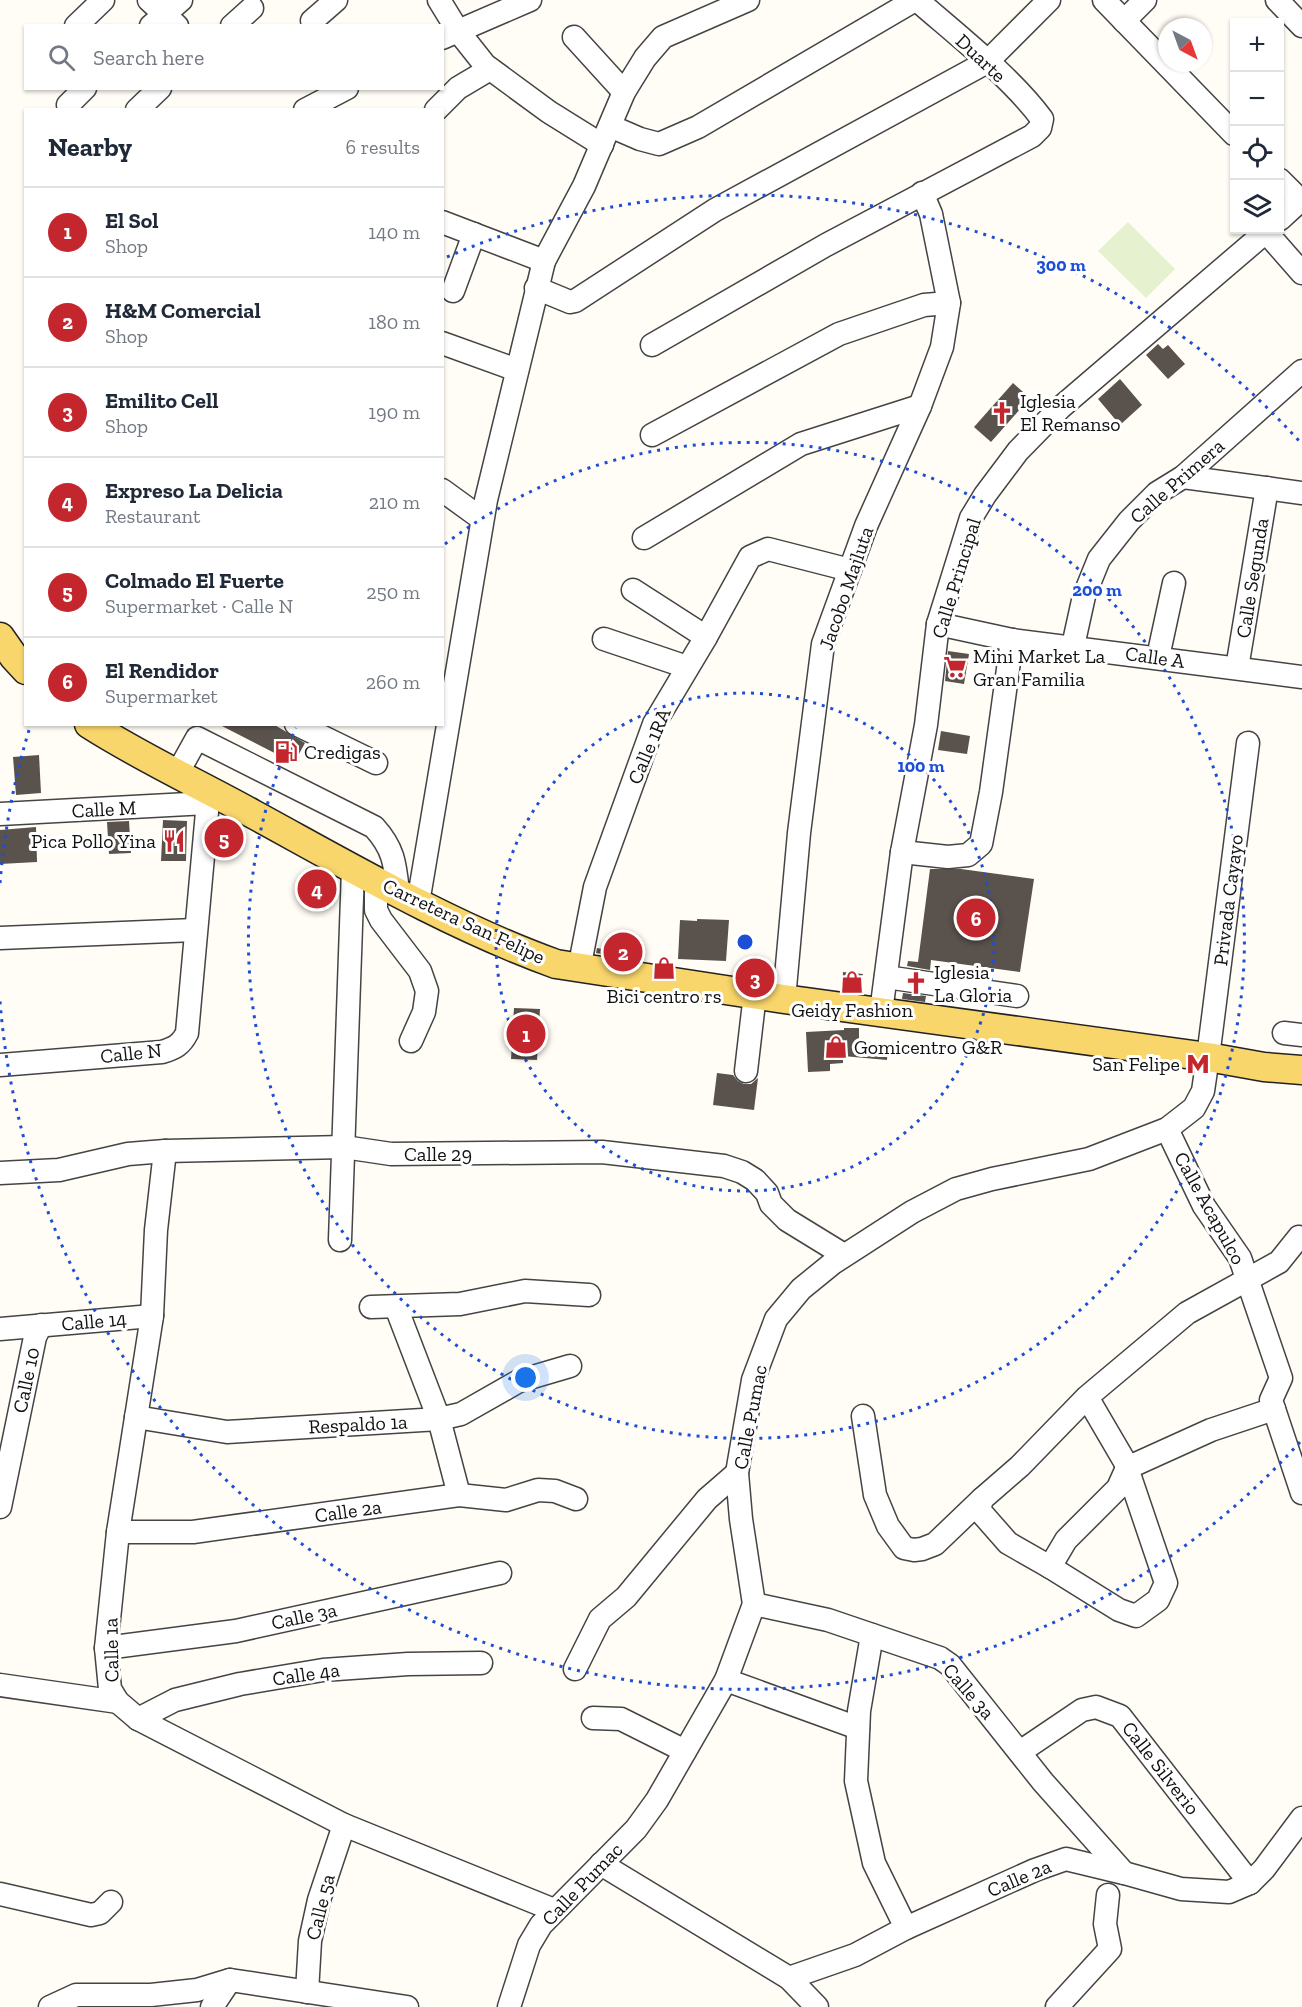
<!DOCTYPE html>
<meta charset="utf-8">
<style>
:root{--surface:#fff;--page:#f2f2f3;--text:#1f2937;--muted:#747a83;--line:#e0e1e3;--accent:#c4262e}
body{margin:0;font-family:"Zilla Slab",serif;background:var(--page);color:var(--text)}
.controls{position:absolute;right:18px;top:18px;display:grid;overflow:hidden;border-radius:0px;box-shadow:0 2px 4px #0004}
.controls button{width:54px;height:54px;display:grid;place-items:center;padding:0;border:0;border-bottom:2px solid var(--line);background:var(--surface);color:var(--text);font:30px sans-serif}
.compass{position:absolute;left:1158px;top:18px;width:54px;height:54px;border-radius:50%;background:var(--surface);box-shadow:0 2px 4px #0004;rotate:139deg}
.you{position:absolute;left:526px;top:1378px;width:21px;height:21px;margin:-15px;border:4px solid #fff;border-radius:50%;background:#1a73e8;box-shadow:0 0 0 9px #1a73e833}
.badge{display:grid;place-items:center;width:39px;height:39px;border-radius:50%;background:var(--accent);color:#fff;font-size:20px;font-weight:700}
.pin{position:absolute;translate:-50% -50%;border:3px solid #fff;box-shadow:0 2px 6px #0006}
.list{margin:0;padding:0;list-style:none}
h2{display:flex;justify-content:space-between;align-items:center;height:78px;margin:0;padding:0 24px;font-size:26px}
h2 small{font-size:20px;font-weight:400;color:var(--muted)}
.list li{display:grid;grid-template-columns:39px 1fr auto;gap:18px;align-items:center;box-sizing:border-box;height:90px;padding:0 24px;border-top:2px solid var(--line)}
.list b{display:block;font-size:22px;white-space:nowrap}
.list p{margin:0;font-size:20px;white-space:nowrap;color:var(--muted)}
.list em{font-size:20px;font-style:normal;color:var(--muted)}
.icon{flex:none;width:33px;height:33px;fill:none;stroke:currentColor;stroke-width:2;stroke-linecap:round;stroke-linejoin:round}
.map{position:relative;flex:none;width:1302px;height:2007px;overflow:hidden}
.search{position:absolute;background:var(--surface);box-shadow:0 2px 4px #0004;left:24px;top:24px;width:420px;height:66px;display:flex;align-items:center;gap:15px;box-sizing:border-box;padding:0 21px;border-radius:0px;color:var(--muted);font-size:22px}
.panel{position:absolute;background:var(--surface);box-shadow:0 2px 4px #0004;left:24px;top:108px;width:420px;height:618px;border-radius:0px}
.map>svg:first-child{display:block}
</style>
<div class="map">
<svg width="1302" height="2007" viewBox="0 0 1302 2007">
<rect width="100%" height="100%" fill="#fffdf5"/>
<polygon fill="#e6f2cf" points="1128,222 1175,269 1146,298 1098,251"/>
<g fill="#5a524d">
<polygon points="1158,344 1163,349 1168,345 1185,364 1168,379 1146,355"/>
<polygon points="1120,379 1142,405 1120,425 1098,399"/>
<polygon points="1013,383 1030,398 991,442 974,427"/>
<polygon points="948,651 969,654 964,684 945,681"/>
<polygon points="218,724 273,724 305,743 294,763"/>
<polygon points="941,731 970,736 967,754 938,750"/>
<polygon points="39,755 41,793 16,795 13,757"/>
<polygon points="163,820 187,821 186,861 161,861"/>
<polygon points="129,821 131,853 109,854 107,822"/>
<polygon points="36,827 37,862 0,864 0,830"/>
<polygon points="223,827 235,833 226,849 218,844 219,834"/>
<polygon points="930,869 961,869 1034,879 1020,972 931,960 930,970 907,966 908,961 918,962"/>
<polygon points="314,875 324,880 328,885 326,906 304,894"/>
<polygon points="697,919 729,920 726,961 678,959 680,920 697,921"/>
<polygon points="616,932 636,939 634,959 596,953 597,948 612,951"/>
<polygon points="843,972 863,974 861,993 842,990"/>
<polygon points="903,993 926,996 925,1002 902,999"/>
<polygon points="514,1008 540,1009 537,1060 511,1059"/>
<polygon points="844,1028 859,1028 859,1042 888,1044 887,1060 843,1056 843,1063 830,1064 830,1071 808,1072 806,1032 844,1030"/>
<polygon points="717,1073 733,1075 738,1081 744,1084 751,1084 758,1078 754,1110 713,1105"/>
</g>
<g fill="none" stroke-linecap="round" stroke-linejoin="round">
<g stroke="#444" stroke-width="25">
<g id="minor">
<polyline points="149,0 177,26"/>
<polyline points="439,0 458,31 485,65 549,112 602,145"/>
<polyline points="1104,0 1234,134"/>
<polyline points="1277,0 1302,26"/>
<polyline points="312,21 336,0"/>
<polyline points="1124,21 1145,0"/>
<polyline points="76,26 103,0"/>
<polyline points="151,26 181,0"/>
<polyline points="232,26 252,8"/>
<polyline points="574,37 624,92"/>
<polyline points="442,38 530,0"/>
<polyline points="68,105 85,88"/>
<polyline points="137,110 160,88"/>
<polyline points="305,110 347,88"/>
<polyline points="436,110 458,88 490,69"/>
<polyline points="610,126 640,139 659,144 698,127 915,0"/>
<polyline points="1280,180 1300,200"/>
<polyline points="1280,219 1302,199"/>
<polyline points="442,222 544,261"/>
<polyline points="1266,232 1302,273"/>
<polyline points="536,288 570,302 575,301 715,210 987,62 1049,0"/>
<polyline points="453,291 474,234"/>
<polyline points="442,343 517,370"/>
<path d="M 652,345 L 826,245 L 1032,136 L 1040,128 L 1042,119 C 1011,77 957,35 917,0"/>
<polyline points="652,435 839,334 924,305 949,303"/>
<polyline points="1183,477 1302,493"/>
<polyline points="442,490 482,519"/>
<polyline points="644,538 801,444 920,406"/>
<polyline points="633,590 706,637"/>
<polyline points="938,624 1012,640 1302,677"/>
<polyline points="604,639 687,667"/>
<polyline points="1073,646 1084,596 1099,559 1129,521 1157,493 1183,477 1302,371"/>
<polyline points="1158,657 1174,583"/>
<polyline points="1237,668 1267,488"/>
<polyline points="296,724 376,763"/>
<path d="M 177,774 L 197,738 L 374,827 C 394,849 395,864 398,892"/>
<polyline points="0,814 207,803"/>
<polyline points="902,852 948,857 968,855 981,844 991,792 1012,640"/>
<polyline points="376,881 376,910 381,920 420,971 427,991 424,1012 411,1041"/>
<polyline points="418,903 486,500 544,261 584,186 624,92 645,58 663,37 748,0"/>
<polyline points="0,938 195,930"/>
<polyline points="579,969 595,887 654,724 706,637 750,557 768,549 850,570"/>
<polyline points="886,977 1017,996"/>
<polyline points="784,999 799,833 823,644 866,526 920,406 942,347 949,303 931,214 922,193"/>
<polyline points="881,1012 902,852 926,725 938,624 971,518 985,495 1018,451 1060,408 1268,230"/>
<polyline points="1284,1033 1302,1035"/>
<path d="M 0,1065 L 162,1052 C 175,1048 181,1045 187,1033 L 209,790"/>
<polyline points="746,1071 755,994"/>
<polyline points="1167,1129 1204,1206 1240,1258 1281,1378 1271,1400 1302,1493"/>
<polyline points="165,1151 156,1230 152,1316 118,1532 106,1648 110,1689 118,1702 138,1719 344,1825 554,1910"/>
<polyline points="0,1173 59,1170 128,1154 165,1151 344,1147 391,1154 602,1152 724,1166 742,1172 755,1180 767,1193 771,1204 787,1220 844,1255"/>
<polyline points="340,1240 353,869"/>
<polyline points="371,1307 460,1304 525,1291 589,1295"/>
<polyline points="396,1307 439,1419 459,1495"/>
<polyline points="0,1329 152,1316"/>
<polyline points="1087,1397 1020,1466 982,1499 979,1510 1008,1543 1050,1567 1119,1610 1136,1616 1158,1600 1166,1583 1125,1462 1087,1397 1187,1313 1279,1262 1299,1237"/>
<polyline points="863,1416 875,1495 888,1526 904,1548 914,1550 922,1549 935,1544 982,1499"/>
<polyline points="136,1417 227,1432 439,1419 461,1414 519,1381 570,1366"/>
<polyline points="0,1507 35,1337 41,1325"/>
<polyline points="118,1532 193,1532 459,1495 506,1500 538,1490 555,1491 576,1499"/>
<polyline points="1050,1567 1066,1540 1118,1488 1127,1468 1211,1430 1274,1409"/>
<polyline points="754,1604 828,1620 940,1658 950,1665 1043,1782 1124,1873"/>
<polyline points="872,1635 859,1711 856,1781 874,1863 906,1928"/>
<polyline points="106,1648 236,1631 500,1573"/>
<polyline points="575,1669 600,1619 626,1597 707,1499 737,1473"/>
<polyline points="726,1680 858,1728"/>
<polyline points="0,1685 118,1702"/>
<polyline points="593,1718 621,1719 685,1751"/>
<polyline points="138,1719 175,1700 240,1684 323,1670 408,1664 481,1663"/>
<polyline points="1020,1752 1082,1710 1096,1707 1120,1716 1250,1883"/>
<polyline points="601,1864 789,1978 817,2007"/>
<polyline points="0,1894 91,1915 100,1913 111,1902"/>
<polyline points="789,1978 855,1955 906,1928 1035,1870 1066,1859 1124,1873 1181,1889 1229,1892 1250,1883 1264,1869 1302,1818"/>
<polyline points="307,1992 310,1941 319,1900 344,1825"/>
<polyline points="50,2007 76,1995 151,1995 197,1990 230,1980 407,2007"/>
<polyline points="212,2007 230,1980"/>
<polyline points="509,2007 529,1945 541,1925 636,1829 657,1800 726,1680 754,1604 741,1519 737,1473 753,1380 776,1319 801,1289 833,1263 912,1212 956,1189 992,1179 1089,1159 1167,1129 1194,1108 1203,1091 1208,1057 1248,743"/>
<polyline points="1057,2007 1110,1949 1105,1924 1108,1895"/>
</g>
</g>
<g stroke="#222" stroke-width="31">
<g id="major">
<polyline points="0,637 14,657 26,670"/>
<path d="M 89,724 C 142,758 199,784 253,814 C 352,868 451,926 556,964 L 784,999 L 1208,1057 L 1264,1067 L 1302,1070"/>
</g>
</g>
<use href="#minor" stroke="#fff" stroke-width="22"/>
<use href="#major" stroke="#f9d66b" stroke-width="28"/>
</g>
<g fill="none" stroke="#1d4ed8" stroke-width="3" stroke-dasharray="3 6">
<circle cx="745" cy="942" r="249"/>
<path d="M445 544A498 498 0 1 1 296 728"/>
<path d="M1300 1442A747 747 0 0 1 0 1001M0 883A747 747 0 0 1 29 730M447 257A747 747 0 0 1 1300 442"/>
</g>
<defs>
<g id="church-bare" transform="scale(1.8)"><path d="M-1.2-6h2.4v3.5h3.3v2.4h-3.3V6h-2.4V-.1h-3.3v-2.4h3.3Z" fill="#c4262e" stroke="#fff" stroke-width="2.5" paint-order="stroke"/></g>
<g id="supermarket-bare" transform="scale(1.8)"><path d="M-6-5.5h2.5l.6 2H6L4.5 2H-2.5L-4.4-4H-6ZM-1.5 3.2a1.3 1.3 0 1 0 .1 0ZM3 3.2a1.3 1.3 0 1 0 .1 0Z" fill="#c4262e" stroke="#fff" stroke-width="2.5" paint-order="stroke"/></g>
<g id="fuel-bare" transform="scale(1.8)"><path d="M-5.5-6h7V0h2V4h1.3V-2.5L3-4.5l.8-.8L6-3V5H2.5V1h-1V6h-7ZM-4.2-4.7v3.2H.2V-4.7Z" fill="#c4262e" stroke="#fff" stroke-width="2.5" paint-order="stroke"/></g>
<g id="restaurant-bare" transform="scale(1.8)"><path d="M-5-6h1v4h1v-4h1v4h1v-4h1v5L-1.5 .5V6h-2V.5L-5-1ZM5-6V6H3V1.5H1.5Q1.5-4 5-6Z" fill="#c4262e" stroke="#fff" stroke-width="2.5" paint-order="stroke"/></g>
<g id="shop-bare" transform="scale(1.8)"><path d="M-5-2.5h2.3a2.7 3.5 0 0 1 5.4 0H5L5.5 6h-11ZM-1.5-2.5h3a1.5 2.3 0 0 0-3 0Z" fill="#c4262e" stroke="#fff" stroke-width="2.5" paint-order="stroke"/></g>
<g id="metro-bare" transform="scale(1.8)"><path d="M-5.5 5V-5H-3L0 0L3-5H5.5V5H3V-.5L0 4L-3-.5V5Z" fill="#c4262e" stroke="#fff" stroke-width="2.5" paint-order="stroke"/></g>
</defs>
<g fill-rule="evenodd">
<use href="#church-bare" x="1002" y="413"/>
<use href="#supermarket-bare" x="955" y="667"/>
<use href="#fuel-bare" x="286" y="752"/>
<use href="#restaurant-bare" x="174" y="841"/>
<use href="#shop-bare" x="664" y="968"/>
<use href="#shop-bare" x="852" y="982"/>
<use href="#church-bare" x="916" y="983"/>
<use href="#shop-bare" x="836" y="1047"/>
<use href="#metro-bare" x="1198" y="1064"/>
</g>
<g text-anchor="middle" stroke-width="6" stroke-linejoin="round" paint-order="stroke">
<g font-size="20" fill="#111" stroke="#fff">
<text transform="translate(981 58) rotate(43)" y="7">Duarte</text>
<text transform="translate(1177 481) rotate(-41)" y="7">Calle Primera</text>
<text transform="translate(956 578) rotate(-73)" y="7">Calle Principal</text>
<text transform="translate(1252 578) rotate(-81)" y="7">Calle Segunda</text>
<text transform="translate(846 588) rotate(-71)" y="7">Jacobo Majluta</text>
<text transform="translate(1155 657) rotate(8)" y="7">Calle A</text>
<text transform="translate(649 746) rotate(-67)" y="7">Calle 1RA</text>
<text transform="translate(104 809) rotate(-3)" y="7">Calle M</text>
<text transform="translate(1228 900) rotate(-83)" y="7">Privada Cayayo</text>
<text transform="translate(464 921) rotate(25)" y="7">Carretera San Felipe</text>
<text transform="translate(131 1053) rotate(-6)" y="7">Calle N</text>
<text x="438" y="1161">Calle 29</text>
<text transform="translate(1210 1208) rotate(61)" y="7">Calle Acapulco</text>
<text transform="translate(94 1321) rotate(-5)" y="7">Calle 14</text>
<text transform="translate(26 1380) rotate(-78)" y="7">Calle 10</text>
<text transform="translate(750 1417) rotate(-79)" y="7">Calle Pumac</text>
<text transform="translate(358 1424) rotate(-3)" y="7">Respaldo 1a</text>
<text transform="translate(348 1511) rotate(-8)" y="7">Calle 2a</text>
<text transform="translate(304 1616) rotate(-12)" y="7">Calle 3a</text>
<text transform="translate(111 1650) rotate(-91)" y="7">Calle 1a</text>
<text transform="translate(306 1674) rotate(-8)" y="7">Calle 4a</text>
<text transform="translate(969 1691) rotate(49)" y="7">Calle 3a</text>
<text transform="translate(1161 1768) rotate(52)" y="7">Calle Silverio</text>
<text transform="translate(1019 1878) rotate(-23)" y="7">Calle 2a</text>
<text transform="translate(582 1884) rotate(-46)" y="7">Calle Pumac</text>
<text transform="translate(320 1907) rotate(-76)" y="7">Calle 5a</text>
</g>
<g font-size="20" fill="#111" stroke="#fff" text-anchor="start">
<text x="1020" y="408">Iglesia<tspan x="1020" dy="23">El Remanso</tspan></text>
<text x="973" y="663">Mini Market La<tspan x="973" dy="23">Gran Familia</tspan></text>
<text x="304" y="759">Credigas</text>
<text x="156" y="848" text-anchor="end">Pica Pollo Yina</text>
<text x="934" y="979">Iglesia<tspan x="934" dy="23">La Gloria</tspan></text>
<text x="664" y="1003" text-anchor="middle">Bici centro rs</text>
<text x="852" y="1017" text-anchor="middle">Geidy Fashion</text>
<text x="854" y="1054">Gomicentro G&amp;R</text>
<text x="1180" y="1071" text-anchor="end">San Felipe</text>
</g>
</g>
<circle cx="745" cy="942" r="9" fill="#1d4ed8" stroke="#fff" stroke-width="3"/>
<g font-size="18" text-anchor="middle" font-weight="bold" fill="#1d4ed8" stroke="#fff" stroke-width="6" stroke-linejoin="round" paint-order="stroke">
<text x="1061" y="271">300 m</text>
<text x="1097" y="596">200 m</text>
<text x="921" y="772">100 m</text>
</g>
</svg>
<div class="controls">
<button>+</button>
<button>−</button>
<button><svg class="icon" aria-label="locate" viewBox="0 0 24 24"><circle cx="12" cy="12" r="6"/><path d="M12 2v4M12 18v4M2 12h4M18 12h4"/></svg></button>
<button><svg class="icon" aria-label="layers" viewBox="0 0 24 24"><path d="M12 4l9 5-9 5-9-5zM3 14l9 5 9-5"/></svg></button>
</div>
<svg class="compass" viewBox="-18 -18 36 36"><path d="M0-13l5 13h-10z" fill="#e53935"/><path d="M0 13l5-13h-10z" fill="#747a83"/></svg>
<div class="you"></div>
<div class="pin badge" style="left:526px;top:1034px">1</div>
<div class="pin badge" style="left:623px;top:952px">2</div>
<div class="pin badge" style="left:755px;top:978px">3</div>
<div class="pin badge" style="left:317px;top:889px">4</div>
<div class="pin badge" style="left:224px;top:838px">5</div>
<div class="pin badge" style="left:976px;top:918px">6</div>
<div class="search"><svg class="icon" aria-label="search" viewBox="0 0 24 24"><circle cx="10" cy="10" r="6"/><path d="M15 15l6 6"/></svg>Search here</div>
<section class="panel">
<h2>Nearby<small>6 results</small></h2>
<ul class="list">
<li><span class="badge">1</span><div><b>El Sol</b><p>Shop</p></div><em>140 m</em></li>
<li><span class="badge">2</span><div><b>H&amp;M Comercial</b><p>Shop</p></div><em>180 m</em></li>
<li><span class="badge">3</span><div><b>Emilito Cell</b><p>Shop</p></div><em>190 m</em></li>
<li><span class="badge">4</span><div><b>Expreso La Delicia</b><p>Restaurant</p></div><em>210 m</em></li>
<li><span class="badge">5</span><div><b>Colmado El Fuerte</b><p>Supermarket · Calle N</p></div><em>250 m</em></li>
<li><span class="badge">6</span><div><b>El Rendidor</b><p>Supermarket</p></div><em>260 m</em></li>
</ul>
</section>
</div>
